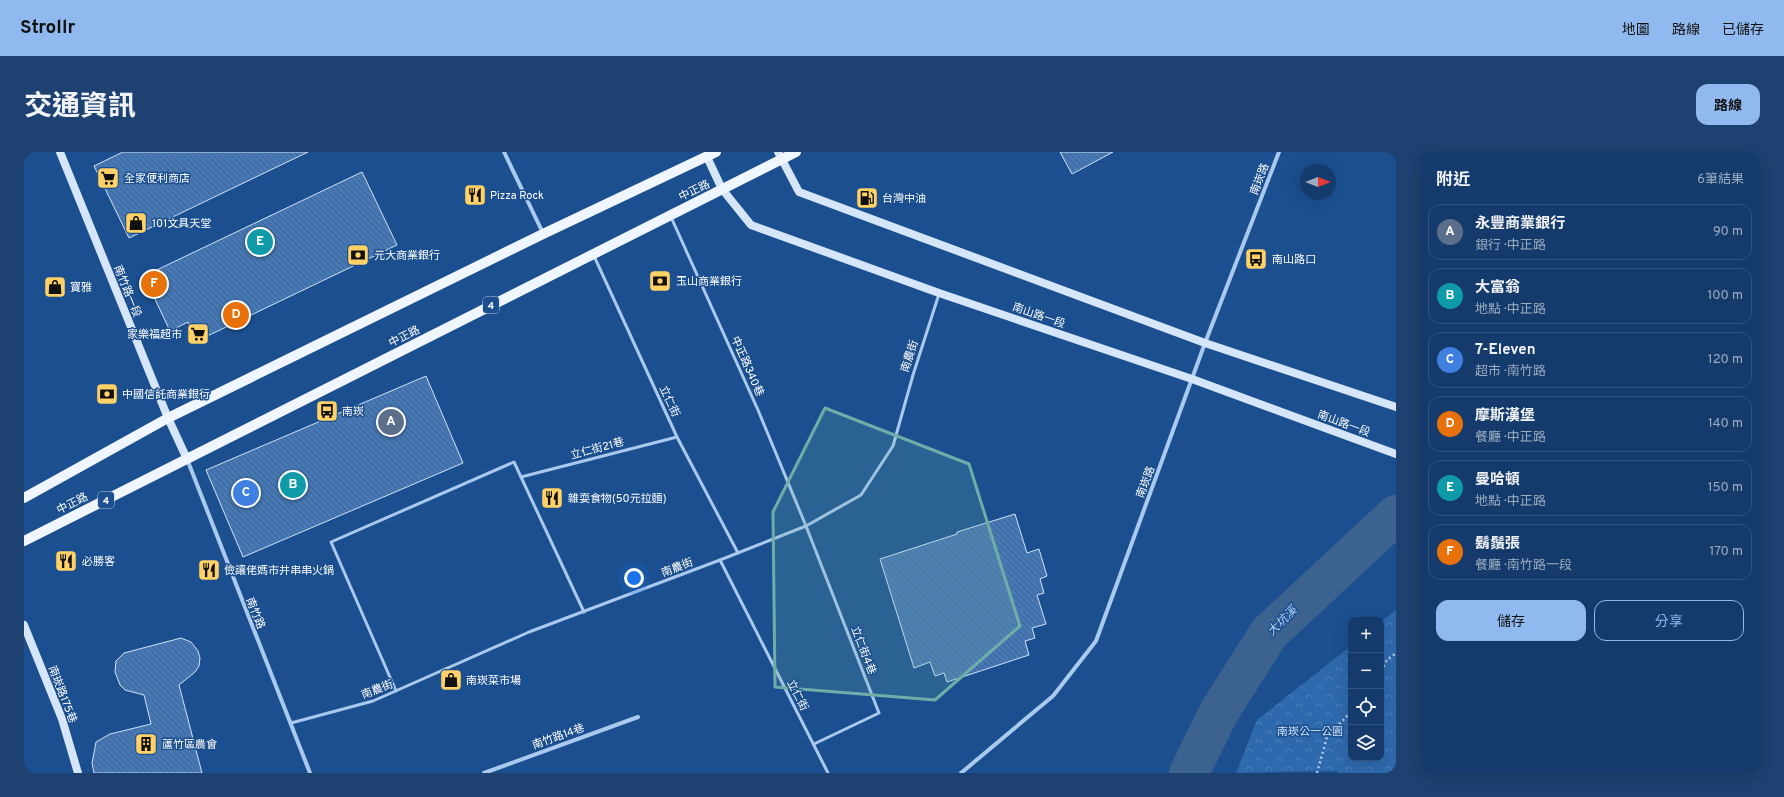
<!DOCTYPE html>
<html lang="zh-TW">
<meta charset="utf-8">
<style>
:root{--surface:#143b6b;--page:#1d4271;--text:#f1f3f6;--muted:#9dadc1;--line:#33557e;--accent:#90b9f0}
body{margin:0;font-family:Overpass,"Noto Sans TC",sans-serif;background:var(--page);color:var(--text)}
.controls{position:absolute;right:12px;bottom:12px;display:grid;overflow:hidden;border-radius:8px;box-shadow:0 4px 16px #0002}
.controls button{width:36px;height:36px;display:grid;place-items:center;padding:0;border:0;border-bottom:1px solid var(--line);background:var(--surface);color:var(--text);font:20px sans-serif}
.compass{position:absolute;left:1276px;top:12px;width:36px;height:36px;border-radius:50%;background:var(--surface);box-shadow:0 4px 16px #0002;rotate:90deg}
.you{position:absolute;left:610px;top:426px;width:14px;height:14px;margin:-10px;border:3px solid #fff;border-radius:50%;background:#1a73e8;box-shadow:0 0 0 6px #1a73e833}
.badge{display:grid;place-items:center;width:26px;height:26px;border-radius:50%;background:var(--accent);color:#fff;font-size:13px;font-weight:700}
.pin{position:absolute;translate:-50% -50%;border:2px solid #fff;box-shadow:0 1px 4px #0006}
.list{margin:0;padding:0;list-style:none}
h2{display:flex;justify-content:space-between;align-items:center;height:52px;margin:0;padding:0 16px;font-size:17px}
h2 small{font-size:13px;font-weight:400;color:var(--muted)}
.list li{display:grid;grid-template-columns:26px 1fr auto;gap:12px;align-items:center;box-sizing:border-box;height:56px;margin:0 8px 8px;padding:0 8px;border:1px solid var(--line);border-radius:12px}
.list b{display:block;font-size:15px;white-space:nowrap}
.list p{margin:0;font-size:13px;white-space:nowrap;color:var(--muted)}
.list em{font-size:13px;font-style:normal;color:var(--muted)}
.actions{display:flex;gap:8px;padding:12px 16px}
.actions a{flex:1;padding:9px 0;border:1px solid var(--accent);border-radius:12px;text-align:center;font-size:14px;color:var(--accent)}
.actions .main{background:var(--accent);color:#111}
.icon{flex:none;width:22px;height:22px;fill:none;stroke:currentColor;stroke-width:2;stroke-linecap:round;stroke-linejoin:round}
.map{position:relative;flex:none;width:1372px;height:621px;overflow:hidden;border-radius:12px}
header{display:flex;align-items:center;gap:24px;box-sizing:border-box;height:56px;padding:0 20px;background:var(--accent);color:#111}
header strong{font-size:19px}
nav{display:flex;gap:22px;margin-inline-start:auto;font-size:14px}
.intro{display:flex;align-items:center;justify-content:space-between;box-sizing:border-box;height:96px;padding:0 24px}
h1{margin:0;font-size:28px}
.button{padding:10px 18px;border-radius:12px;background:var(--accent);color:#111;font-size:14px;font-weight:700}
main{display:flex;gap:24px;padding:0 24px}
aside{flex:1;background:var(--surface);border-radius:12px;box-shadow:0 4px 16px #0002}
.map>svg:first-child{display:block}
</style>
<header>
<strong>Strollr</strong>
<nav><a>地圖</a><a>路線</a><a>已儲存</a></nav>
</header>
<div class="intro"><h1>交通資訊</h1><a class="button">路線</a></div>
<main>
<div class="map">
<svg width="1372" height="621" viewBox="0 0 1372 621">
<defs>
<pattern id="park-crowns" width="20" height="18" patternUnits="userSpaceOnUse"><rect width="20" height="18" fill="#2e69ad"/><path d="M2 6a3 3 0 1 1 6 0M12 15a3 3 0 1 1 6 0" fill="none" stroke="#4d80b9"/></pattern>
<pattern id="building-back-hatch" width="6" height="6" patternUnits="userSpaceOnUse"><rect width="6" height="6" fill="#4478b7"/><path d="M-1 5l2 2M0 0l6 6M5-1l2 2" fill="none" stroke="#486282"/></pattern>
</defs>
<rect width="100%" height="100%" fill="#1b4f8f"/>
<polygon fill="url(#park-crowns)" points="1372,458 1372,621 1314,621 1313,619 1212,621 1233,568 1327,494 1327,606 1357,606 1357,470"/>
<g fill="none" stroke-linecap="round" stroke-linejoin="round">
<polyline stroke="#3c6290" stroke-width="40" points="1165,621 1195,560 1245,481 1372,363"/>
</g>
<g fill="url(#building-back-hatch)" stroke="#cfe3fa">
<polygon points="99,0 284,0 105,86 70,14"/>
<polygon points="1036,0 1089,0 1048,22"/>
<polygon points="338,20 373,93 173,189 164,170 146,179 120,124"/>
<polygon points="402,224 439,311 219,405 182,318"/>
<polygon points="991,362 1003,401 1015,397 1023,424 1016,427 1020,441 1013,443 1022,472 1008,476 1011,486 1001,489 1005,503 923,530 920,521 911,524 906,510 890,516 856,407 933,382 933,380"/>
<polygon points="157,486 167,490 174,499 176,506 175,514 171,520 155,533 178,621 70,621 68,611 72,590 86,582 127,572 120,543 101,538 96,533 91,520 92,509 100,501"/>
</g>
<g fill="none" stroke-linecap="round" stroke-linejoin="round">
<g stroke="#a9c9ee" stroke-width="2.5" stroke-dasharray="2 3" stroke-linecap="butt">
<polyline points="1357,519 1363,508 1372,501"/>
<polyline points="1293,621 1303,585 1327,560"/>
</g>
<g stroke="#a9c9ee" stroke-width="3">
<polyline points="647,65 734,258 782,374 855,561 790,592"/>
<polyline points="570,104 653,285 714,401"/>
<polyline points="497,325 653,285"/>
<polyline points="696,408 804,621"/>
<polyline points="372,539 307,390 490,310 560,460"/>
<polyline points="267,571 349,549 505,480 696,408 782,374 837,343 869,294 889,223 915,142"/>
</g>
<g stroke="#a9c9ee" stroke-width="4">
<polyline points="480,0 519,81"/>
<polyline points="163,307 286,621"/>
<polyline points="460,621 614,565"/>
<polyline points="937,621 1029,544 1072,489 1181,191 1255,0"/>
</g>
<g stroke="#d6e6fa" stroke-width="8">
<polyline points="36,0 144,266 163,307"/>
<polyline points="754,0 775,40 1181,191 1372,255"/>
<polyline points="683,5 698,37 727,73 915,141 1168,227 1372,302"/>
<polyline points="0,473 38,567 54,621"/>
</g>
<g stroke="#f0f6ff" stroke-width="10">
<polyline points="0,346 144,266 519,82 692,0"/>
<polyline points="0,389 772,0"/>
</g>
</g>
<path fill="#6fada8" fill-opacity="0.2" stroke="#6fada8" stroke-width="3" stroke-linejoin="round" d="M 801,256 L 945,312 L 996,474 L 911,548 L 751,535 L 749,360 Z"/>
<defs>
<g id="supermarket-square" transform="scale(1.15)"><rect x="-9" y="-9" width="18" height="18" rx="4" fill="#ffd166" stroke="#1b4f8f"/><path d="M-6-5.5h2.5l.6 2H6L4.5 2H-2.5L-4.4-4H-6ZM-1.5 3.2a1.3 1.3 0 1 0 .1 0ZM3 3.2a1.3 1.3 0 1 0 .1 0Z" fill="#111"/></g>
<g id="restaurant-square" transform="scale(1.15)"><rect x="-9" y="-9" width="18" height="18" rx="4" fill="#ffd166" stroke="#1b4f8f"/><path d="M-5-6h1v4h1v-4h1v4h1v-4h1v5L-1.5 .5V6h-2V.5L-5-1ZM5-6V6H3V1.5H1.5Q1.5-4 5-6Z" fill="#111"/></g>
<g id="fuel-square" transform="scale(1.15)"><rect x="-9" y="-9" width="18" height="18" rx="4" fill="#ffd166" stroke="#1b4f8f"/><path d="M-5.5-6h7V0h2V4h1.3V-2.5L3-4.5l.8-.8L6-3V5H2.5V1h-1V6h-7ZM-4.2-4.7v3.2H.2V-4.7Z" fill="#111"/></g>
<g id="shop-square" transform="scale(1.15)"><rect x="-9" y="-9" width="18" height="18" rx="4" fill="#ffd166" stroke="#1b4f8f"/><path d="M-5-2.5h2.3a2.7 3.5 0 0 1 5.4 0H5L5.5 6h-11ZM-1.5-2.5h3a1.5 2.3 0 0 0-3 0Z" fill="#111"/></g>
<g id="bank-square" transform="scale(1.15)"><rect x="-9" y="-9" width="18" height="18" rx="4" fill="#ffd166" stroke="#1b4f8f"/><path d="M-6-4H6V4H-6ZM0-2.3a2.3 2.3 0 1 0 0 4.6a2.3 2.3 0 1 0 0-4.6Z" fill="#111"/></g>
<g id="bus-square" transform="scale(1.15)"><rect x="-9" y="-9" width="18" height="18" rx="4" fill="#ffd166" stroke="#1b4f8f"/><path d="M-5-6H5V4H4V6H2V4H-2V6H-4V4H-5ZM-3.5-4V0h7V-4ZM-3.5 1.2v1.5H-2V1.2ZM2 1.2v1.5H3.5V1.2Z" fill="#111"/></g>
<g id="building-square" transform="scale(1.15)"><rect x="-9" y="-9" width="18" height="18" rx="4" fill="#ffd166" stroke="#1b4f8f"/><path d="M-4-6H4V6H1V3H-1V6H-4ZM-2.5-4.3h1.7v1.8h-1.7ZM.8-4.3h1.7v1.8H.8ZM-2.5-1h1.7V.8h-1.7ZM.8-1h1.7V.8H.8Z" fill="#111"/></g>
</defs>
<g fill-rule="evenodd">
<use href="#supermarket-square" x="84" y="26"/>
<use href="#restaurant-square" x="451" y="43"/>
<use href="#fuel-square" x="843" y="46"/>
<use href="#shop-square" x="112" y="71"/>
<use href="#bank-square" x="334" y="103"/>
<use href="#bus-square" x="1232" y="107"/>
<use href="#bank-square" x="636" y="129"/>
<use href="#shop-square" x="31" y="135"/>
<use href="#supermarket-square" x="174" y="182"/>
<use href="#bank-square" x="83" y="242"/>
<use href="#bus-square" x="303" y="259"/>
<use href="#restaurant-square" x="528" y="346"/>
<use href="#restaurant-square" x="42" y="409"/>
<use href="#restaurant-square" x="185" y="418"/>
<use href="#shop-square" x="427" y="528"/>
<use href="#building-square" x="122" y="592"/>
</g>
<g text-anchor="middle" stroke-width="3" stroke-linejoin="round" paint-order="stroke">
<g fill="#1b4f8f" stroke="#bbcadd" stroke-width="1">
<rect x="459" y="145" width="16" height="16" rx="3"/>
<rect x="74" y="340" width="16" height="16" rx="3"/>
</g>
<g font-size="10" font-weight="bold" fill="#fff">
<text x="467" y="157">4</text>
<text x="82" y="352">4</text>
</g>
<g font-size="11" fill="#fff" stroke="#1b4f8f" text-anchor="start">
<text x="100" y="30">全家便利商店</text>
<text x="466" y="47">Pizza Rock</text>
<text x="858" y="50">台灣中油</text>
<text x="128" y="75">101文具天堂</text>
<text x="350" y="107">元大商業銀行</text>
<text x="1248" y="111">南山路口</text>
<text x="652" y="133">玉山商業銀行</text>
<text x="46" y="139">寶雅</text>
<text x="158" y="186" text-anchor="end">家樂福超市</text>
<text x="98" y="246">中國信託商業銀行</text>
<text x="318" y="263">南崁</text>
<text x="544" y="350">雜耍食物(50元拉麵)</text>
<text x="58" y="413">必勝客</text>
<text x="200" y="422">儉讓佬媽市井串串火鍋</text>
<text x="442" y="532">南崁菜市場</text>
<text x="138" y="596">蘆竹區農會</text>
</g>
<g font-size="11" fill="#fff" stroke="#1b4f8f">
<text transform="translate(1235 27) rotate(-69)" y="4">南崁路</text>
<text transform="translate(670 38) rotate(-26)" y="4">中正路</text>
<text transform="translate(104 139) rotate(68)" y="4">南竹路一段</text>
<text transform="translate(1015 163) rotate(19)" y="4">南山路一段</text>
<text transform="translate(380 184) rotate(-27)" y="4">中正路</text>
<text transform="translate(885 204) rotate(-72)" y="4">南農街</text>
<text transform="translate(724 214) rotate(66)" y="4">中正路340巷</text>
<text transform="translate(646 249) rotate(65)" y="4">立仁街</text>
<text transform="translate(1320 271) rotate(20)" y="4">南山路一段</text>
<text transform="translate(573 296) rotate(-15)" y="4">立仁街21巷</text>
<text transform="translate(1121 330) rotate(-70)" y="4">南崁路</text>
<text transform="translate(48 351) rotate(-27)" y="4">中正路</text>
<text transform="translate(653 415) rotate(-21)" y="4">南農街</text>
<text transform="translate(232 461) rotate(68)" y="4">南竹路</text>
<text transform="translate(840 498) rotate(69)" y="4">立仁街4巷</text>
<text transform="translate(353 537) rotate(-21)" y="4">南農街</text>
<text transform="translate(39 542) rotate(69)" y="4">南崁路175巷</text>
<text transform="translate(774 543) rotate(63)" y="4">立仁街</text>
<text transform="translate(534 584) rotate(-20)" y="4">南竹路14巷</text>
</g>
<g font-size="11" fill="#cfe3fa" stroke="#1b4f8f">
<text x="1286" y="583">南崁公一公園</text>
</g>
<g font-size="12" font-style="italic" fill="#b5d3f5" stroke="#1b4f8f">
<text transform="translate(1258 469) rotate(-45)" y="4">大坑溪</text>
</g>
</g>
</svg>
<div class="controls">
<button>+</button>
<button>−</button>
<button><svg class="icon" aria-label="locate" viewBox="0 0 24 24"><circle cx="12" cy="12" r="6"/><path d="M12 2v4M12 18v4M2 12h4M18 12h4"/></svg></button>
<button><svg class="icon" aria-label="layers" viewBox="0 0 24 24"><path d="M12 4l9 5-9 5-9-5zM3 14l9 5 9-5"/></svg></button>
</div>
<svg class="compass" viewBox="-18 -18 36 36"><path d="M0-13l5 13h-10z" fill="#e53935"/><path d="M0 13l5-13h-10z" fill="#9dadc1"/></svg>
<div class="you"></div>
<div class="pin badge" style="left:367px;top:270px;background:#5c6f8a">A</div>
<div class="pin badge" style="left:269px;top:333px;background:#0f9aa8">B</div>
<div class="pin badge" style="left:222px;top:341px;background:#3f7fe0">C</div>
<div class="pin badge" style="left:212px;top:163px;background:#e8710a">D</div>
<div class="pin badge" style="left:236px;top:90px;background:#0f9aa8">E</div>
<div class="pin badge" style="left:130px;top:132px;background:#e8710a">F</div>
</div>
<aside>
<h2>附近<small>6筆結果</small></h2>
<ul class="list">
<li><span class="badge" style="background:#5c6f8a">A</span><div><b>永豐商業銀行</b><p>銀行 · 中正路</p></div><em>90 m</em></li>
<li><span class="badge" style="background:#0f9aa8">B</span><div><b>大富翁</b><p>地點 · 中正路</p></div><em>100 m</em></li>
<li><span class="badge" style="background:#3f7fe0">C</span><div><b>7-Eleven</b><p>超市 · 南竹路</p></div><em>120 m</em></li>
<li><span class="badge" style="background:#e8710a">D</span><div><b>摩斯漢堡</b><p>餐廳 · 中正路</p></div><em>140 m</em></li>
<li><span class="badge" style="background:#0f9aa8">E</span><div><b>曼哈頓</b><p>地點 · 中正路</p></div><em>150 m</em></li>
<li><span class="badge" style="background:#e8710a">F</span><div><b>鬍鬚張</b><p>餐廳 · 南竹路一段</p></div><em>170 m</em></li>
</ul>
<div class="actions"><a class="main">儲存</a><a>分享</a></div>
</aside>
</main>
